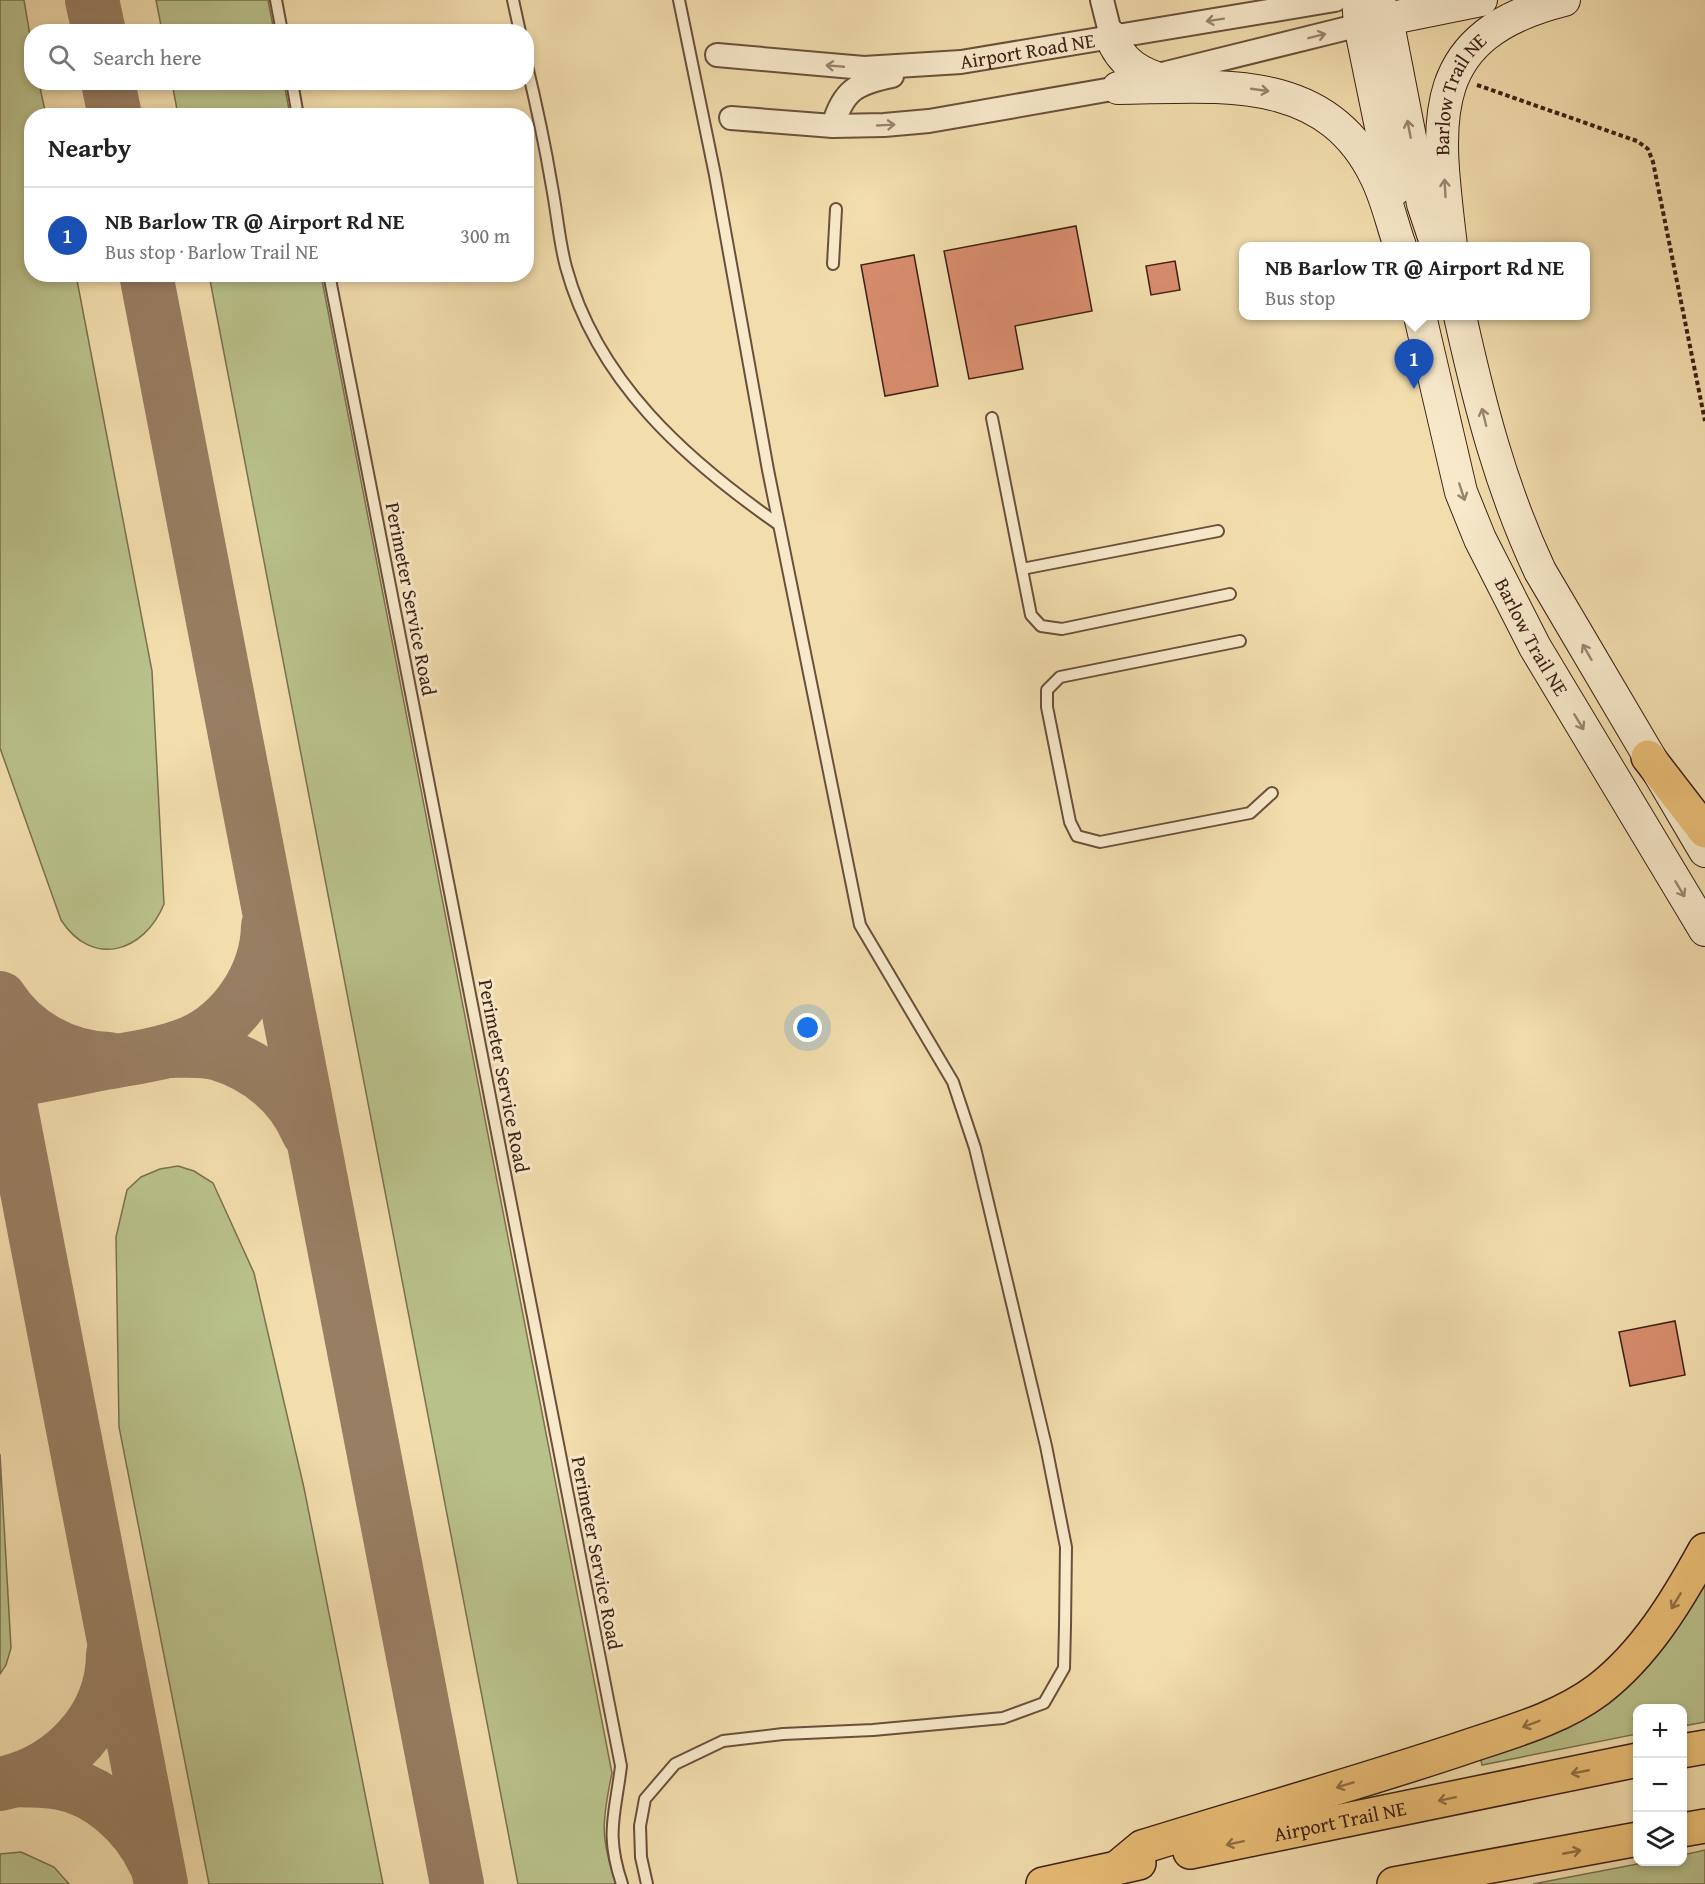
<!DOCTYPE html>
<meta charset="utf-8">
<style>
:root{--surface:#fff;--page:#f2f2f2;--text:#222;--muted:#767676;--line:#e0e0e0;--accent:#0f766e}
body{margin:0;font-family:"Gentium Book Plus",serif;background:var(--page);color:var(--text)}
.controls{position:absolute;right:18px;bottom:18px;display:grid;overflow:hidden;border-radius:12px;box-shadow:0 3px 9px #0003}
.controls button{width:54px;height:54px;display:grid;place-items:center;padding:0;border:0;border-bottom:2px solid var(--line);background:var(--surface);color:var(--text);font:30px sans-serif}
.you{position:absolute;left:808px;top:1028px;width:21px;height:21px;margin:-15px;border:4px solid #fff;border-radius:50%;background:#1a73e8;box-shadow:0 0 0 9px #1a73e833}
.badge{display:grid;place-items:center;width:39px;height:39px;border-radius:50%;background:var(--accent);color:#fff;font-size:20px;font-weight:700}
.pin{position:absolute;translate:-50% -50px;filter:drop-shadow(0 2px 3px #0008)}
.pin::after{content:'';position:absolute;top:32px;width:21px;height:18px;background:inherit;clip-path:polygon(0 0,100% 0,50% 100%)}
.popup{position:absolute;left:1239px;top:242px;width:351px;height:78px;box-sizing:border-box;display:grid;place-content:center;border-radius:12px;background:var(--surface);filter:drop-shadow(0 2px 4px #0005);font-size:20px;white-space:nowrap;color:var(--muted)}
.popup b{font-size:22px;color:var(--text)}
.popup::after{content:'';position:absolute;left:50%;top:100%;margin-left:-12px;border:12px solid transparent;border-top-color:var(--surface)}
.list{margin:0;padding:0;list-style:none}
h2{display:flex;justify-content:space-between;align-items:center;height:78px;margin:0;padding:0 24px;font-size:26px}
h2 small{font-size:20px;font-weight:400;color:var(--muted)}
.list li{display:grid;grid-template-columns:39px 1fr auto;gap:18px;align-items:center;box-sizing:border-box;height:96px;padding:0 24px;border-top:2px solid var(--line)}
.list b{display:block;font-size:22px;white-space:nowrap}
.list p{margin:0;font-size:20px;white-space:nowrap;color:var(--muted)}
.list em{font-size:20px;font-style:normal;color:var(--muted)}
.icon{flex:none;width:33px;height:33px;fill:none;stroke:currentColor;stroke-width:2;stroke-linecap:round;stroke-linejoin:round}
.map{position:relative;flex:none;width:1705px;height:1884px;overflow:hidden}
.search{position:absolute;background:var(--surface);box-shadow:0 3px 9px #0003;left:24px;top:24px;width:510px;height:66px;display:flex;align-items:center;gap:15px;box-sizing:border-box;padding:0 21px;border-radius:24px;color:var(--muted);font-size:22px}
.panel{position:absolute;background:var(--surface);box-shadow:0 3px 9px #0003;left:24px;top:108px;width:510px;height:174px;border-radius:24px}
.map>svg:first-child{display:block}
</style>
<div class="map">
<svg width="1705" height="1884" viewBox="0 0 1705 1884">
<rect width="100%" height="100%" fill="#f2ddad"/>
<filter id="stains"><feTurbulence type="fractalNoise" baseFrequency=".00333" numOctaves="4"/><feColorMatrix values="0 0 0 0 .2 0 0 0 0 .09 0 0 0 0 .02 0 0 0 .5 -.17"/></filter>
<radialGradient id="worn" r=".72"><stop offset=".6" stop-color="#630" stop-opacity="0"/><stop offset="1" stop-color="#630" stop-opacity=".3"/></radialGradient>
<g fill="#b9c18b" stroke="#7b7050" stroke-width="1.5">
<path d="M 0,0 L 24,0 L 31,41 L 32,82 L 39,83 L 46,115 L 32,116 L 32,274 L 76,275 L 152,671 L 164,904 C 144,953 92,968 61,920 L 0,748 Z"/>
<polygon points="156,0 268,0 274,31 162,31"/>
<polygon points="172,83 284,83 290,115 178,115"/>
<path d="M 209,275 L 321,275 L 612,1773 C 602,1821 600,1837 616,1884 L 518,1884 Z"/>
<polygon points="178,1166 194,1171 213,1183 254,1273 304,1488 383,1884 209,1884 119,1427 116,1237 127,1190 141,1177 160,1169"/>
<polygon points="0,1454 11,1648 6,1665 0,1674"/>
<polygon points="1705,1573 1705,1722 1683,1726 1682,1708 1638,1708 1637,1734 1482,1765 1480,1756 1539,1736"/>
<polygon points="1705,1850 1705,1884 1533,1884 1648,1862 1682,1862 1683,1855"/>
<polygon points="21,1852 54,1867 69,1884 0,1884 0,1854"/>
</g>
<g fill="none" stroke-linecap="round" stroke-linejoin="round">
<g stroke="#987e62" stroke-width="54">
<polyline points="92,0 99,32"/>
<polyline points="108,82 115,116"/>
<polyline points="146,274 457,1884"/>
<path d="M 0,998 C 23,1034 65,1058 109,1059"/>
<path d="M 167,1051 C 183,1051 203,1049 219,1054 C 258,1066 292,1093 308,1132"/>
<polyline points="0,1052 161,1884"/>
<path d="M 0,1083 C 33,1077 66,1071 99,1064 C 128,1059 160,1055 188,1044 C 234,1025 267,976 268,926"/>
<path d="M 18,1780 C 31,1781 46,1780 60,1783 C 100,1790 137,1824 154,1861"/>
<path d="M 0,1784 C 62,1772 113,1719 113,1654"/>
</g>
</g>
<g fill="#d88d6e" stroke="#3d2016" stroke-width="1.5">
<polygon points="1076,226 1092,311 1015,326 1023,369 969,379 944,251"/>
<polygon points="914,255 938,386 885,396 861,265"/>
<polygon points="1175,261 1180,290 1151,295 1146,266"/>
<polygon points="1675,1321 1685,1375 1630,1386 1619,1332"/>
</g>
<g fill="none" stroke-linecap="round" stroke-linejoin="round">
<g stroke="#6a4f3c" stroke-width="14">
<g id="lane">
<polyline points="276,0 282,32"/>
<polyline points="513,0 520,32"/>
<path d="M 526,62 C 536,103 545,145 552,187 C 557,213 559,241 566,267 C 597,381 685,459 778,524"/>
<polyline points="292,82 298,116"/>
<polyline points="833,264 836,209"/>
<path d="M 329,274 L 621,1766 C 615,1816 605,1833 622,1884"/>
<polyline points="992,418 1031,615 1041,626 1062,629 1230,594"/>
<polyline points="1022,569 1218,531"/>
<polyline points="1240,641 1060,677 1047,690 1047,707 1070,822 1077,836 1100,842 1250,813 1272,793"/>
<polyline points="647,1884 641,1857 640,1826 645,1799 675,1764 723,1741 783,1734 873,1730 1003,1718 1044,1703 1064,1668 1065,1626 1066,1547 1046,1446 975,1148 953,1082 860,925 768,470 715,175 679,0"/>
</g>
</g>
<g stroke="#6a4f3c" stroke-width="26">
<g id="street">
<polyline points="1102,0 1111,36"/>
<path id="s1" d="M 717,55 L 864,68 L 961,62 L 1335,0"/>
<polyline points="731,118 833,126 884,125 929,121 1118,88 1150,77 1360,25"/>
<path d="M 833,126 C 843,90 857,83 892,76"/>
</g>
</g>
<g stroke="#3d2016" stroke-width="34">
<g id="secondary">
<polyline points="1358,0 1360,25 1394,190"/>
<polyline points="1370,0 1382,9 1387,19 1423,204 1437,246"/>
<polyline points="1367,23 1481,0"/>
<path d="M 1111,36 C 1121,64 1141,74 1168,82"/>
<path d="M 1118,88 C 1216,87 1325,71 1376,177 C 1387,199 1392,224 1400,246"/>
<path id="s2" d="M 1451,246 C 1437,125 1420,36 1564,0"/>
<path id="s3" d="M 1420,316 L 1461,492 L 1480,539 L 1535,647 L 1705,930"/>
<path d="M 1460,316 C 1480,406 1501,488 1540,571 L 1705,851"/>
</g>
</g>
<g stroke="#3d2016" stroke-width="36">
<g id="highway">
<polyline points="1648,757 1705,831"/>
<polyline points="1682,1751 1705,1747"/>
<polyline points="1682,1830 1705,1826"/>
<path id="s4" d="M 1190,1852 L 1638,1760"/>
<path d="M 1118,1867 L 1142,1847 C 1248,1814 1355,1784 1460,1749 C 1506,1733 1558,1720 1598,1690 C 1645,1654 1677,1601 1705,1550"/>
<polyline points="1043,1884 1139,1863"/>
<polyline points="1394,1884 1638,1839"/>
</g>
</g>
<polyline stroke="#3d2016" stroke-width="4" stroke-dasharray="4.5 3" stroke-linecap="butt" points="1477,85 1637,141 1648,149 1653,162 1705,421"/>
<use href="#lane" stroke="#f7e9ca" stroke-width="10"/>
<use href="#street" stroke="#f7e9ca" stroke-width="22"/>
<use href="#secondary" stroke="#f7e9ca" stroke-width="32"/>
<use href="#highway" stroke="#e9be76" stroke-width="33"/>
</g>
<defs><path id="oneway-shaft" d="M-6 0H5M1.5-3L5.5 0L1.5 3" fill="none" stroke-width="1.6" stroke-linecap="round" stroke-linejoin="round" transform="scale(1.5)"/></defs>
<g stroke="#9a8470">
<use href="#oneway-shaft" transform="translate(1215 20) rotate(171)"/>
<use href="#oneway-shaft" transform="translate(1317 36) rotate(-14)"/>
<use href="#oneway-shaft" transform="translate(835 66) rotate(-175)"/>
<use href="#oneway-shaft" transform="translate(1260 90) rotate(8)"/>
<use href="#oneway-shaft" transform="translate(886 125) rotate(-3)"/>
<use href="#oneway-shaft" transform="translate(1409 129) rotate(-101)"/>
<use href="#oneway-shaft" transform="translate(1445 188) rotate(-93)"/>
<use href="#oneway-shaft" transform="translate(1484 417) rotate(-104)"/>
<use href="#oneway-shaft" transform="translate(1462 492) rotate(72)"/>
<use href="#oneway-shaft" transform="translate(1587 652) rotate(-120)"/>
<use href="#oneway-shaft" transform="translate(1579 722) rotate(59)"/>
<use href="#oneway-shaft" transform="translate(1680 889) rotate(59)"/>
</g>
<g stroke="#936f46">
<use href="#oneway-shaft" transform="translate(1676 1601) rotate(121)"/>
<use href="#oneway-shaft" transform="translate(1531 1724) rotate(159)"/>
<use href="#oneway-shaft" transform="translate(1580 1772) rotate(169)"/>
<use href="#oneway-shaft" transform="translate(1345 1785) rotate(163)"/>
<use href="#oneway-shaft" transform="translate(1447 1799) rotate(168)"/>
<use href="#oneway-shaft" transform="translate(1235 1843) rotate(168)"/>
<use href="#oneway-shaft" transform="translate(1572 1852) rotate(-11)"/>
</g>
<g text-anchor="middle" stroke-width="6" stroke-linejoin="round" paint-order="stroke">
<g font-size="20" fill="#3d2016" stroke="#f7e9ca">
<text dy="7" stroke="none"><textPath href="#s1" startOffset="312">Airport Road NE</textPath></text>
<text dy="7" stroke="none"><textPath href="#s2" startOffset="156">Barlow Trail NE</textPath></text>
<text transform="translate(411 599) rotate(79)" y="7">Perimeter Service Road</text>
<text dy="7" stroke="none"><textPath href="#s3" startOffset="342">Barlow Trail NE</textPath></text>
<text transform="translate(504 1076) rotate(79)" y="7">Perimeter Service Road</text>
<text transform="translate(597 1553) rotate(79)" y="7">Perimeter Service Road</text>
<text dy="7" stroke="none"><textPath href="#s4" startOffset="153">Airport Trail NE</textPath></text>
</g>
</g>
<rect width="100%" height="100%" filter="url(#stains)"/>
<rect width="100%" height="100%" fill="url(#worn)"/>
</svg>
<div class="controls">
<button>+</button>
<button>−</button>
<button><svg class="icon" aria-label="layers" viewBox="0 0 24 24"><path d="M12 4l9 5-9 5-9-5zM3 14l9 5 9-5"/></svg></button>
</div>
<div class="you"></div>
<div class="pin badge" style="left:1414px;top:389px;background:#1a4fb4">1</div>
<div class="popup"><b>NB Barlow TR @ Airport Rd NE</b>Bus stop</div>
<div class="search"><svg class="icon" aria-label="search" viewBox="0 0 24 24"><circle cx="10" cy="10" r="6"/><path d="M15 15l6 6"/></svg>Search here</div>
<section class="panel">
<h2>Nearby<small></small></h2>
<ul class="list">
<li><span class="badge" style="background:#1a4fb4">1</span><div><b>NB Barlow TR @ Airport Rd NE</b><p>Bus stop · Barlow Trail NE</p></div><em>300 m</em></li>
</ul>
</section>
</div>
